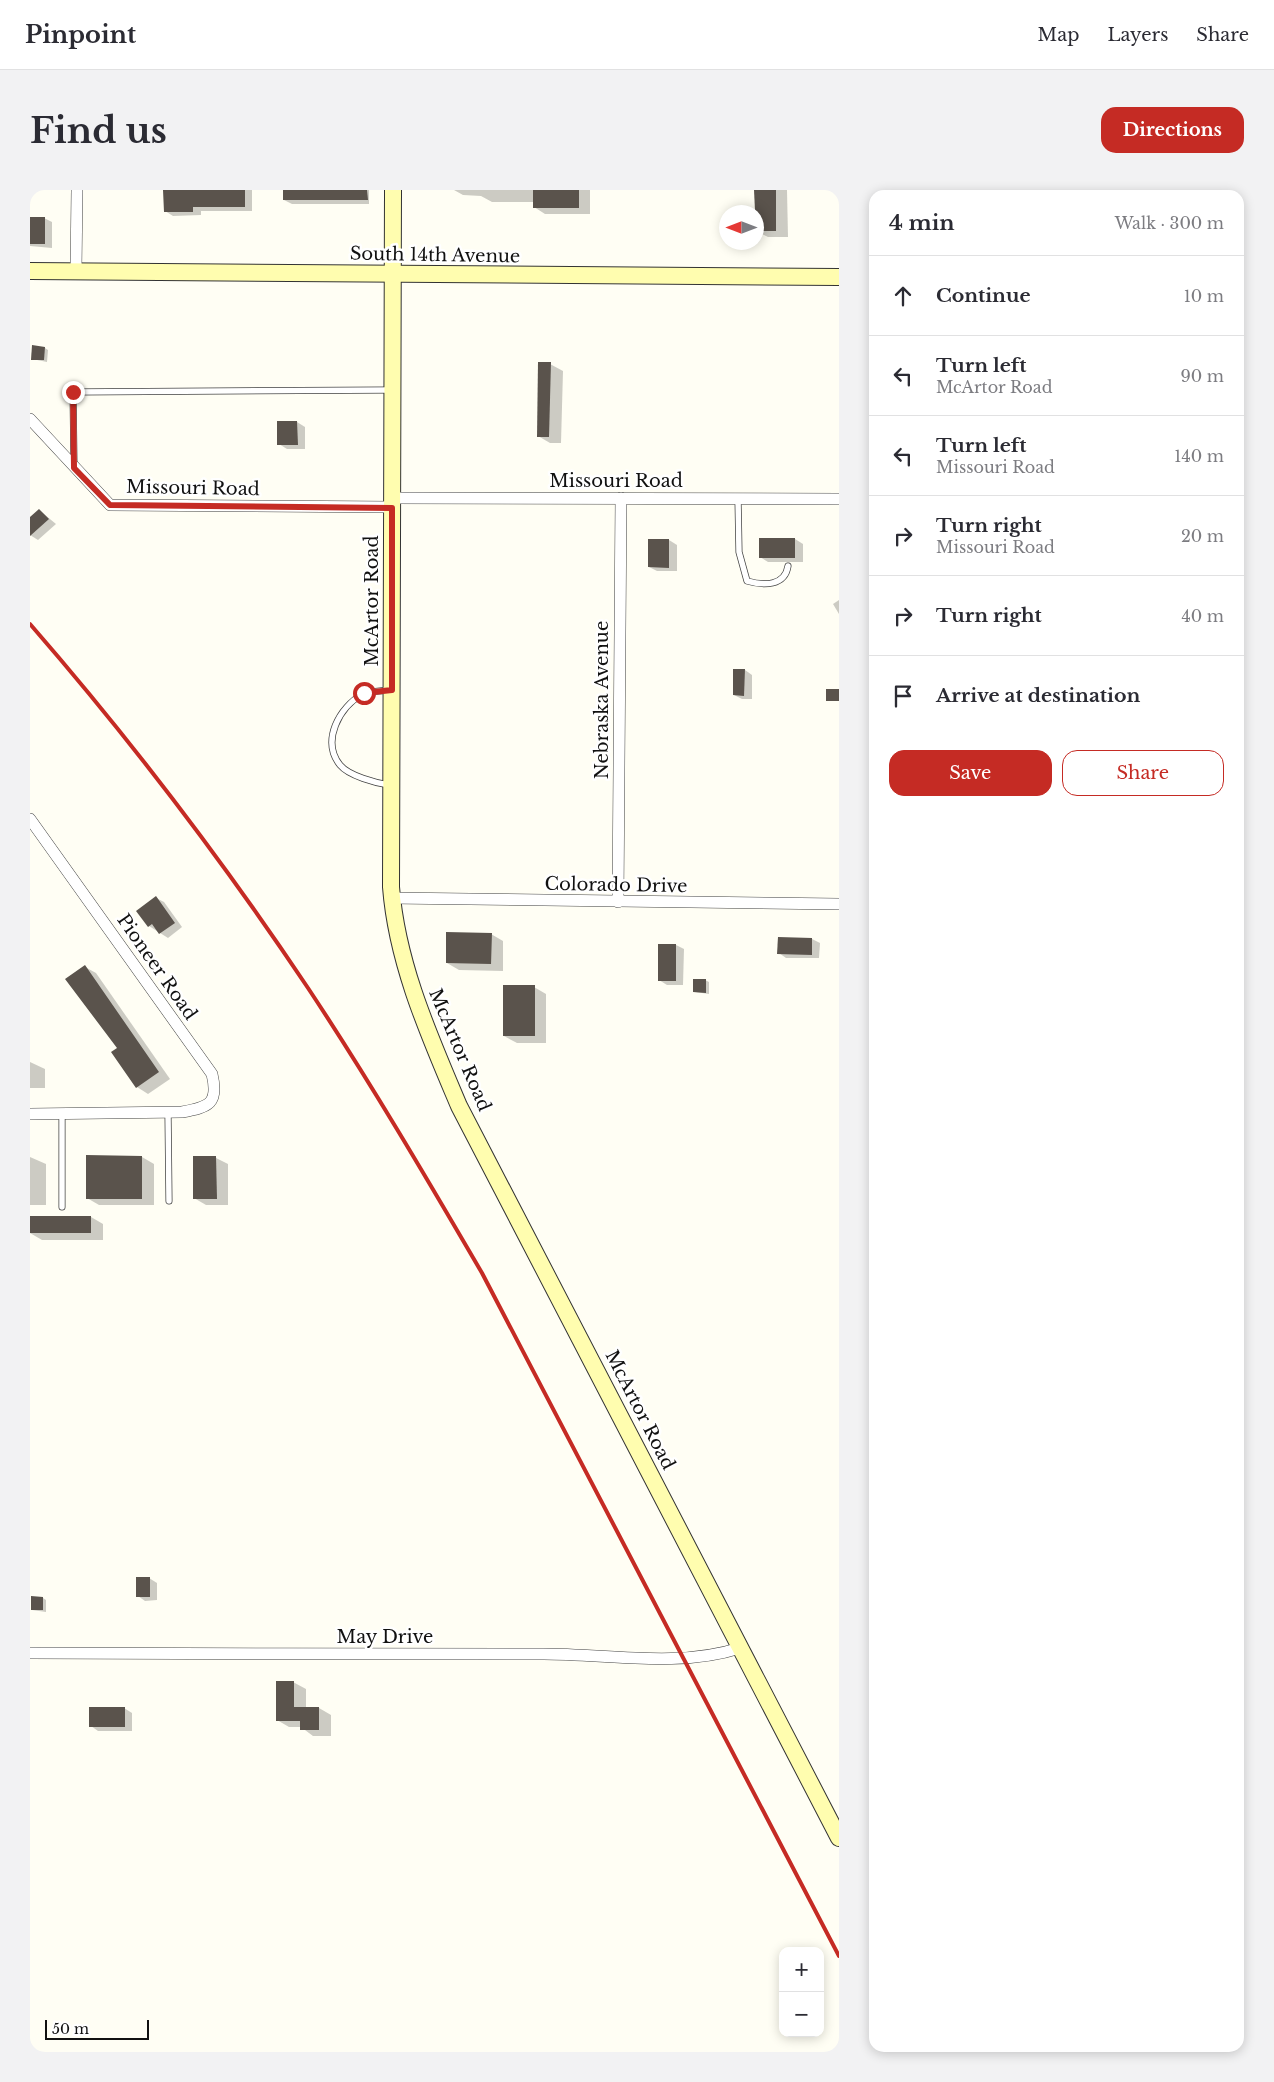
<!DOCTYPE html>
<meta charset="utf-8">
<style>
:root{--surface:#fff;--page:#f2f2f3;--text:#2b2b33;--muted:#7c7c81;--line:#e1e1e2;--accent:#c52b24}
body{margin:0;font-family:"Libre Baskerville",serif;background:var(--page);color:var(--text)}
.controls{position:absolute;right:15px;bottom:15px;display:grid;overflow:hidden;border-radius:10px;box-shadow:0 2px 12px #0003}
.controls button{width:45px;height:45px;display:grid;place-items:center;padding:0;border:0;border-bottom:1px solid var(--line);background:var(--surface);color:var(--text);font:25px sans-serif}
.compass{position:absolute;left:689px;top:15px;width:45px;height:45px;border-radius:50%;background:var(--surface);box-shadow:0 2px 12px #0003;rotate:270deg}
.scale{position:absolute;left:15px;bottom:12px;width:104px;box-sizing:border-box;padding-left:5px;border:2px solid #111;border-top:0;font-size:14px;line-height:18px;white-space:nowrap;color:#111;-webkit-text-stroke:4px #fff;paint-order:stroke}
.stop{position:absolute;width:15px;height:15px;margin:-11px;border:4px solid #c52b24;border-radius:50%;background:#fff}
.stop.end{background:#c52b24;border-color:#fff;box-shadow:0 1px 5px #0008}
.list{margin:0;padding:0;list-style:none}
h2{display:flex;justify-content:space-between;align-items:center;height:65px;margin:0;padding:0 20px;font-size:21px}
h2 small{font-size:16px;font-weight:400;color:var(--muted)}
.list li{display:grid;grid-template-columns:32px 1fr auto;gap:15px;align-items:center;box-sizing:border-box;height:80px;padding:0 20px;border-top:1px solid var(--line)}
.list b{display:block;font-size:19px;white-space:nowrap}
.list p{margin:0;font-size:16px;white-space:nowrap;color:var(--muted)}
.list em{font-size:16px;font-style:normal;color:var(--muted)}
.actions{display:flex;gap:10px;padding:15px 20px}
.actions a{flex:1;padding:11px 0;border:1px solid var(--accent);border-radius:15px;text-align:center;font-size:18px;color:var(--accent)}
.actions .main{background:var(--accent);color:#fff}
.icon{flex:none;width:28px;height:28px;fill:none;stroke:currentColor;stroke-width:2;stroke-linecap:round;stroke-linejoin:round}
.map{position:relative;flex:none;width:809px;height:1862px;overflow:hidden;border-radius:15px}
header{display:flex;align-items:center;gap:30px;box-sizing:border-box;height:70px;padding:0 25px;background:var(--surface);border-bottom:1px solid var(--line)}
header strong{font-size:24px}
nav{display:flex;gap:28px;margin-inline-start:auto;font-size:18px}
.intro{display:flex;align-items:center;justify-content:space-between;box-sizing:border-box;height:120px;padding:0 30px}
h1{margin:0;font-size:35px}
.button{padding:12px 22px;border-radius:15px;background:var(--accent);color:#fff;font-size:18px;font-weight:700}
main{display:flex;gap:30px;padding:0 30px}
aside{flex:1;background:var(--surface);border-radius:15px;box-shadow:0 2px 12px #0003}
.map>svg:first-child{display:block}
</style>
<header>
<strong>Pinpoint</strong>
<nav><a>Map</a><a>Layers</a><a>Share</a></nav>
</header>
<div class="intro"><h1>Find us</h1><a class="button">Directions</a></div>
<main>
<div class="map">
<svg width="809" height="1862" viewBox="0 0 809 1862">
<rect width="100%" height="100%" fill="#fffef4"/>
<g fill="#0003">
<polygon points="135,0 222,0 222,21 171,21 171,25 143,26 135,21"/>
<polygon points="254,0 339,0 339,14 262,14 254,10"/>
<polygon points="424,0 560,0 560,24 515,24 504,17 504,12 462,12 451,6 433,5"/>
<polygon points="725,0 757,0 758,47 738,47 726,41"/>
<polygon points="0,28 14,28 22,32 22,58 0,56"/>
<polygon points="15,158 18,160 17,172 2,169"/>
<polygon points="520,174 533,181 531,253 520,253 508,246"/>
<polygon points="248,232 267,232 275,237 275,259 257,259 249,254"/>
<polygon points="9,320 26,334 8,350 0,345 0,329"/>
<polygon points="765,349 773,354 773,372 738,372 730,367"/>
<polygon points="620,350 639,350 647,355 647,381 627,381 619,377"/>
<polygon points="809,410 809,424 803,414"/>
<polygon points="715,480 722,485 722,509 712,509 704,505"/>
<polygon points="126,708 134,712 152,737 138,748 119,736"/>
<polygon points="461,744 473,751 473,781 429,780 417,773"/>
<polygon points="782,749 790,753 789,768 756,768 749,763"/>
<polygon points="646,755 654,759 653,795 637,795 629,790"/>
<polygon points="55,777 66,783 140,889 118,904 107,897"/>
<polygon points="675,790 679,792 679,804 665,802"/>
<polygon points="504,797 516,804 516,853 487,853 474,846"/>
<polygon points="0,872 15,879 15,898 0,898"/>
<polygon points="0,967 16,974 16,1015 0,1015"/>
<polygon points="112,967 124,974 124,1015 69,1015 57,1008"/>
<polygon points="186,968 198,974 198,1015 176,1015 164,1008"/>
<polygon points="61,1027 73,1034 73,1050 12,1050 0,1043 0,1028"/>
<polygon points="119,1388 127,1393 127,1410 115,1411 108,1406"/>
<polygon points="13,1408 16,1410 16,1422 2,1420"/>
<polygon points="263,1492 276,1499 276,1518 289,1518 301,1525 301,1546 283,1546 271,1537 259,1537 247,1530"/>
<polygon points="94,1518 102,1523 102,1541 68,1541 61,1536"/>
</g>
<g fill="#5a534c">
<polygon points="133,0 215,0 215,17 163,17 163,22 134,22"/>
<polygon points="253,0 337,0 338,10 253,10"/>
<rect x="503" y="0" width="46" height="18"/>
<polygon points="724,0 746,0 746,41 726,41"/>
<rect x="0" y="27" width="15" height="27"/>
<polygon points="2,155 15,157 14,170 1,170"/>
<polygon points="508,172 521,172 519,247 507,247"/>
<polygon points="247,231 267,231 268,255 247,255"/>
<polygon points="9,319 19,329 0,346 0,327"/>
<rect x="729" y="348" width="36" height="20"/>
<polygon points="618,349 639,349 639,378 618,377"/>
<polygon points="703,479 715,479 714,506 703,505"/>
<rect x="796" y="499" width="13" height="12"/>
<polygon points="126,706 145,733 129,744 122,734 118,737 106,721"/>
<polygon points="416,742 462,743 461,774 416,773"/>
<polygon points="748,747 782,748 782,765 747,764"/>
<rect x="628" y="754" width="18" height="37"/>
<polygon points="55,775 129,882 106,898 81,862 87,858 35,789"/>
<polygon points="663,789 676,789 676,803 663,802"/>
<rect x="473" y="795" width="32" height="51"/>
<polygon points="56,965 112,966 112,1009 56,1009"/>
<polygon points="163,966 186,966 187,1009 163,1009"/>
<rect x="0" y="1026" width="61" height="17"/>
<rect x="106" y="1387" width="14" height="20"/>
<polygon points="1,1406 13,1407 13,1420 1,1420"/>
<polygon points="246,1491 264,1491 264,1517 289,1517 289,1540 270,1540 270,1531 246,1531"/>
<rect x="59" y="1517" width="36" height="20"/>
</g>
<g fill="none" stroke-linecap="round" stroke-linejoin="round">
<g stroke="#444" stroke-width="7">
<g id="lane">
<polyline points="44,274 43,202 361,200"/>
<path d="M 708,309 L 709,362 L 717,391 C 734,396 755,396 758,376"/>
<path d="M 359,595 C 346,593 319,586 310,575 C 291,551 309,517 333,504 C 340,501 351,501 359,500"/>
<polyline points="138,923 139,1011"/>
<polyline points="32,924 32,1017"/>
</g>
</g>
<g stroke="#444" stroke-width="12">
<g id="street">
<polyline points="46,81 47,0"/>
<polyline points="0,229 80,315 362,317"/>
<polyline points="362,308 809,309"/>
<path d="M 0,629 L 182,884 C 189,914 179,917 152,922 L 0,924"/>
<polyline points="361,708 809,714"/>
<polyline points="588,712 591,308"/>
<path d="M 0,1463 C 171,1464 343,1464 514,1464 C 578,1464 648,1478 710,1458"/>
</g>
</g>
<g stroke="#333" stroke-width="18">
<g id="secondary">
<path d="M 363,0 L 361,697 C 367,774 399,845 429,916 L 809,1648"/>
<polyline points="0,81 809,87"/>
</g>
</g>
<use href="#lane" stroke="#fff" stroke-width="5.5"/>
<use href="#street" stroke="#fff" stroke-width="11"/>
<use href="#secondary" stroke="#fffdaf" stroke-width="16"/>
<path stroke="#c52b24" stroke-width="4" d="M 0,434 C 100,549 193,671 278,798 C 339,890 396,987 452,1083 L 809,1766"/>
</g>
<g fill="none" stroke-linecap="round" stroke-linejoin="round">
<polyline stroke="#c52b24" stroke-width="6" points="43,202 44,278 80,315 362,318 362,500 334,503"/>
</g>
<g text-anchor="middle" stroke-width="5" stroke-linejoin="round" paint-order="stroke">
<g font-size="18" fill="#111" stroke="#fff">
<text transform="translate(405 65) rotate(1)" y="6">South 14th Avenue</text>
<text x="586" y="297">Missouri Road</text>
<text transform="translate(163 298) rotate(1)" y="6">Missouri Road</text>
<text transform="translate(342 411) rotate(-90)" y="6">McArtor Road</text>
<text transform="translate(572 510) rotate(-90)" y="6">Nebraska Avenue</text>
<text transform="translate(586 695) rotate(1)" y="6">Colorado Drive</text>
<text transform="translate(127 777) rotate(55)" y="6">Pioneer Road</text>
<text transform="translate(430 860) rotate(67)" y="6">McArtor Road</text>
<text transform="translate(610 1220) rotate(63)" y="6">McArtor Road</text>
<text x="355" y="1453">May Drive</text>
</g>
</g>
</svg>
<div class="controls">
<button>+</button>
<button>−</button>
</div>
<svg class="compass" viewBox="-18 -18 36 36"><path d="M0-13l5 13h-10z" fill="#e53935"/><path d="M0 13l5-13h-10z" fill="#7c7c81"/></svg>
<div class="scale">50 m</div>
<div class="stop" style="left:334px;top:503px"></div>
<div class="stop end" style="left:43px;top:202px"></div>
</div>
<aside>
<h2>4 min<small>Walk · 300 m</small></h2>
<ul class="list">
<li><svg class="icon" aria-label="ahead" viewBox="0 0 24 24"><path d="M12 20V5M6 11l6-6 6 6"/></svg><div><b>Continue</b></div><em>10 m</em></li>
<li><svg class="icon" aria-label="left" viewBox="0 0 24 24"><path d="M17 20v-9H6M10 6l-5 5 5 5"/></svg><div><b>Turn left</b><p>McArtor Road</p></div><em>90 m</em></li>
<li><svg class="icon" aria-label="left" viewBox="0 0 24 24"><path d="M17 20v-9H6M10 6l-5 5 5 5"/></svg><div><b>Turn left</b><p>Missouri Road</p></div><em>140 m</em></li>
<li><svg class="icon" aria-label="right" viewBox="0 0 24 24"><path d="M7 20v-9h11M14 6l5 5-5 5"/></svg><div><b>Turn right</b><p>Missouri Road</p></div><em>20 m</em></li>
<li><svg class="icon" aria-label="right" viewBox="0 0 24 24"><path d="M7 20v-9h11M14 6l5 5-5 5"/></svg><div><b>Turn right</b></div><em>40 m</em></li>
<li><svg class="icon" aria-label="arrive" viewBox="0 0 24 24"><path d="M6 21V4h12l-3 4 3 4H6"/></svg><div><b>Arrive at destination</b></div></li>
</ul>
<div class="actions"><a class="main">Save</a><a>Share</a></div>
</aside>
</main>
